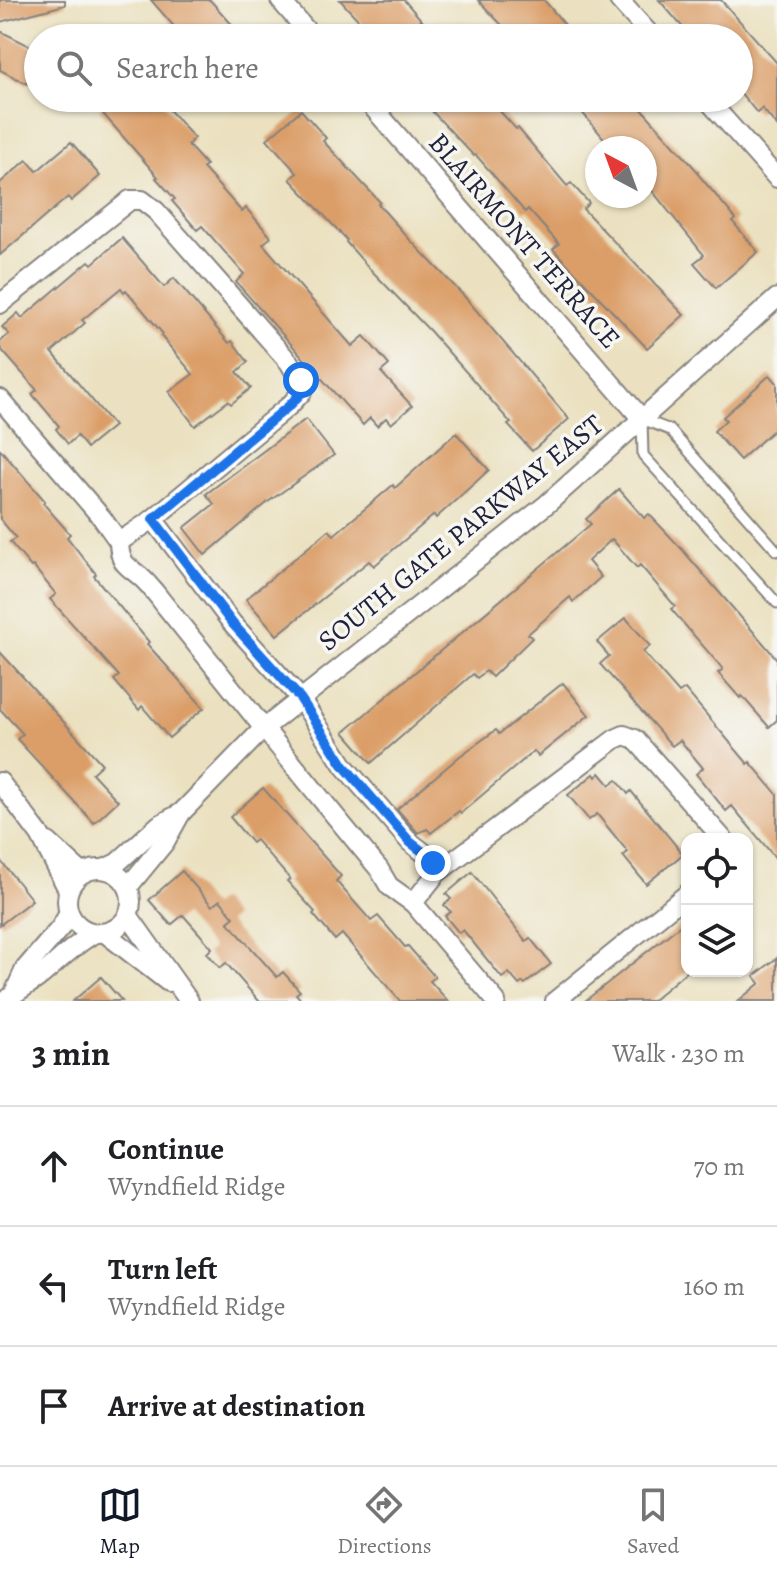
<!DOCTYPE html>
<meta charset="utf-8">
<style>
:root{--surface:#fff;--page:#f2f2f2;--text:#202124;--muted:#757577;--line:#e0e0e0;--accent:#111827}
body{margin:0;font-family:Alegreya,serif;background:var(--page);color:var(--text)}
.controls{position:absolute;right:24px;bottom:24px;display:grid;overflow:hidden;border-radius:16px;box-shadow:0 2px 6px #0004}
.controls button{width:72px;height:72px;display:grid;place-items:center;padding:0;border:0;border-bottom:2px solid var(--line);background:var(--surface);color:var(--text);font:40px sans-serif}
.compass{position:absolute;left:585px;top:136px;width:72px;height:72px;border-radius:50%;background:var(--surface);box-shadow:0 2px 6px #0004;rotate:319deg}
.stop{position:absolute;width:24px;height:24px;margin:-18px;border:6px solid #1a73e8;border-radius:50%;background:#fff}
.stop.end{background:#1a73e8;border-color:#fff;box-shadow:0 2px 8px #0008}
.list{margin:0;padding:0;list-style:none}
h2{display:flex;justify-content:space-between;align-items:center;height:104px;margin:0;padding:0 32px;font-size:34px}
h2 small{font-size:26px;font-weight:400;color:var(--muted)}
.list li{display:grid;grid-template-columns:52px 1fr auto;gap:24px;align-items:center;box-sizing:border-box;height:120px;padding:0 32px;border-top:2px solid var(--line)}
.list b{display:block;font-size:30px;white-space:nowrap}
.list p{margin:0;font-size:26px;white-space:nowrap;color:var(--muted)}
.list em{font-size:26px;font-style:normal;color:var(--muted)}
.icon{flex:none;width:44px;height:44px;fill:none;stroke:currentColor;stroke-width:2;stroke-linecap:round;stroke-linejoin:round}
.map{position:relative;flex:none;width:777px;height:1001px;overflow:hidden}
.search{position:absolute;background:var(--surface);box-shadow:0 2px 6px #0004;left:24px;right:24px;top:24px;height:88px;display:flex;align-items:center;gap:20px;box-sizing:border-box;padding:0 28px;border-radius:44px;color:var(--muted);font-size:30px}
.sheet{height:464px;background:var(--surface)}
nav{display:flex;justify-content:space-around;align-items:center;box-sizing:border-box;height:112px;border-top:2px solid var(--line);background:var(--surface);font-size:22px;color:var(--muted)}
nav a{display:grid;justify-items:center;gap:4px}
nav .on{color:var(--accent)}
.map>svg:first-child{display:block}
</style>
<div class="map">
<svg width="777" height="1001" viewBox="0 0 777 1001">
<rect width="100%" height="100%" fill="#f6f6f2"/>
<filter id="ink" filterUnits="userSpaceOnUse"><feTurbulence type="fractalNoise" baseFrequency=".0125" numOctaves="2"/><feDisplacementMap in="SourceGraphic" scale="16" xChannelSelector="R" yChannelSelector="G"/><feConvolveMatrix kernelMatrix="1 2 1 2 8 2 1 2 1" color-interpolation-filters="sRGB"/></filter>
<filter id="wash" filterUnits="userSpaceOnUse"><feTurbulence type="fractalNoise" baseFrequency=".006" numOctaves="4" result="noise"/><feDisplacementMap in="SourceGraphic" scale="32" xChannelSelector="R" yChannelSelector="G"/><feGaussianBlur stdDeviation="1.8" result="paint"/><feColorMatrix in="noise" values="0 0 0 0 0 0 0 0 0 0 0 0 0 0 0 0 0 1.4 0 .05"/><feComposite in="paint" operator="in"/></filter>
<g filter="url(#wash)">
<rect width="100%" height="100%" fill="#ebe1c0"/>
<g id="blocks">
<g fill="#db9e68">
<polygon points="0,0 65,0 65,5 0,22"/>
<polygon points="151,0 210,0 244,38 184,38"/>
<polygon points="340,0 404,0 437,38 375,38"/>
<polygon points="478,0 544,0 576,38 514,38"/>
<polygon points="659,0 721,0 777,63 777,126 762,108 757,113 739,91 739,38 692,38"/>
<polygon points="0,31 38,50 38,62 27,84 0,70"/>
<polygon points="111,98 159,98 194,138 188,145 206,165 203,168 242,212 246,208 271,237 263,244 352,346 364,336 389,365 381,372 412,406 391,424 386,418 377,426 370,418 363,425 236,282 244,274 202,226 197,230 172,201 175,199 156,178 158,177 99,109"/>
<polygon points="442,98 488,98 516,129 518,128 567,186 571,183 589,203 583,209 684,315 647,348 553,249 559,244 528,209 525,212 476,155 474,156 430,109"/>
<polygon points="570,98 632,98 698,172 697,173 736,219 733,222 758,252 716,288 694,263 704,255 645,182 645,148 612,148"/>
<polygon points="301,110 326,138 323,141 380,202 378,204 410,240 464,296 569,419 532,451 508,425 511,423 430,331 369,268 346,242 347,240 290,179 297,173 267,139"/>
<polygon points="71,142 100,176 71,201 68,197 0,255 0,183 27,160 37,171"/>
<polygon points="122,238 164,287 174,278 229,343 232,341 248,362 237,372 251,388 231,404 228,401 195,426 169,392 193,374 161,336 163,334 126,290 124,292 121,288 82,320 85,323 52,352 114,426 87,448 77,436 68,444 56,429 59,426 32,394 37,390 0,348 0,342 9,334 2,327 18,313 22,318 89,261 92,264"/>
<polygon points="770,375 777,383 777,427 740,460 714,431 726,420 723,417"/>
<polygon points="306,419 334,455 268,502 205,555 184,528 214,504 206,494"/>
<polygon points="456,433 489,470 436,518 434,515 374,566 369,561 277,635 246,599 329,530 334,535 393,485 395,488"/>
<polygon points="0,449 45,501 43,503 70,534 67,537 96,574 94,576 149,642 147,644 204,708 169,738 142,706 139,710 114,680 119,676 50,599 56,594 33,566 31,567 10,542 16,538 0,519"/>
<polygon points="619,489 644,518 649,514 679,546 777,659 777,720 769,727 742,696 740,698 718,673 723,669 671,609 675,606 640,565 637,568 612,539 588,561 601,577 573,602 570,597 528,634 532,638 492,677 486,671 477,678 473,674 371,763 344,732 591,524 586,519"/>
<polygon points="626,618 650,646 643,652 679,693 685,689 748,764 750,762 777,794 777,860 732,806 726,811 696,774 703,768 680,740 672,746 600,664 609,656 597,642"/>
<polygon points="0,652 102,764 92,773 118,801 94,823 17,739 23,734 0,709"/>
<polygon points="563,683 589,715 538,756 534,751 461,813 459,811 431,833 427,829 418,833 397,809 460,756 496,730 499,734"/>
<polygon points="600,773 610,785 617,780 628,794 631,791 683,854 646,884 623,856 628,852 597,814 589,820 568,795 594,774 596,777"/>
<polygon points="263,788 341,876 336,881 371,921 378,916 405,947 408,946 435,977 430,981 448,1001 400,1001 342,934 335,940 313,914 315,912 287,881 290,879 256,840 252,843 230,817"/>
<polygon points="0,860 32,900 0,925"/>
<polygon points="182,871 212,906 220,900 234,917 228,922 277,977 283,972 300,991 296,994 302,1001 259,1001 226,963 220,968 207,953 212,948 183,915 171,925 149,900"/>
<polygon points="472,872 526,941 530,938 551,964 525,984 523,982 519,985 509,973 502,978 463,930 459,933 445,916 451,912 444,905 451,899 446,894"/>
<polygon points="687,920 687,971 652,1001 585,1001"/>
<polygon points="777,958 777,1001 738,1001 760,983 754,976"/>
<polygon points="101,977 122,1001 73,1001"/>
</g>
</g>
</g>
<g filter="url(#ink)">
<use href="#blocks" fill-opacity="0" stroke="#86827e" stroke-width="2"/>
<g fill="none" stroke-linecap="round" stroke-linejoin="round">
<g stroke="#86827e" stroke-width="13">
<polyline id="lane" points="777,551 670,430 642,419 643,455 777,603"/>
</g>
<g stroke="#86827e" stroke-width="22">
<g id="street">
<polyline points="280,0 313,38"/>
<polyline points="619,0 653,38"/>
<polyline points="365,98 642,419"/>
<polyline points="706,98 777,178"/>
<polyline points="0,304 124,205 130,200 142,200 156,211 289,362 303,386 302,392 290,405 153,519 119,542 102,518 0,399"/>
<polyline points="153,519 232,623 300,698 344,766 410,842 427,855 437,873"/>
<path d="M 119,542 C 120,568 129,565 144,580 C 151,587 158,596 164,604 C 235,692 306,782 379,869 L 389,886 L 413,903"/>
<polyline points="0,782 40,835 68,890"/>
<polyline points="48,842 82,873"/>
<circle cx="99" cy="901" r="32"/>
<polyline points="104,869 117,863 159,825 181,813"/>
<polyline points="128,887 165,842 181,813 263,729 547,504 777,298"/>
<polyline points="128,915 189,1001"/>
<polyline points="105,933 168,982"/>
<polyline points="15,991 25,969 61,927 69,913"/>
<path d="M 6,1001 C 16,991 27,986 38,978 C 58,962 73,945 95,933"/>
<polyline points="496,1001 413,903 437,873 615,739 624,735 635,739 723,839"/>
<polyline points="555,1001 687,894"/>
</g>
</g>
<use href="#lane" stroke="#fff" stroke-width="9"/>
<use href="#street" stroke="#fff" stroke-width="18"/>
</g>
</g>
<g fill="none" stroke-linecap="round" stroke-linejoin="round" filter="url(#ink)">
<polyline stroke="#1a73e8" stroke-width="10" points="301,380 302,392 290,405 153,519 232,623 300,698 344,766 410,842 427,855 433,863"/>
</g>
<g text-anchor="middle" stroke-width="7" stroke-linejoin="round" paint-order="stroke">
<g font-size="28" fill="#22223b" stroke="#f6f6f2">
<text transform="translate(525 240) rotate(49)" y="10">BLAIRMONT TERRACE</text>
<text transform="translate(460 532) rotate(-39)" y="10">SOUTH GATE PARKWAY EAST</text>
</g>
</g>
</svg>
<div class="controls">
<button><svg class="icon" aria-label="locate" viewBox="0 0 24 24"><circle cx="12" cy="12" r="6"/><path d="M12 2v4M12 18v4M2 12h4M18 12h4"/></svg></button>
<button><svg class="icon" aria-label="layers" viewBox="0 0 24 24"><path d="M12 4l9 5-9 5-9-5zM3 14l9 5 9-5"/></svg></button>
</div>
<svg class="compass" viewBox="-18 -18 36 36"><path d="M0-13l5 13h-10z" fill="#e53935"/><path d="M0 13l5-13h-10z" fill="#757577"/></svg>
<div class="stop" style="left:301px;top:380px"></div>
<div class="stop end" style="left:433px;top:863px"></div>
<div class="search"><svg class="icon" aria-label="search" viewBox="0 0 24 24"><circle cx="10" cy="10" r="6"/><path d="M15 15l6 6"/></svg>Search here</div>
</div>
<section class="sheet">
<h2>3 min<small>Walk · 230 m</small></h2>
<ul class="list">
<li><svg class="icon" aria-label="ahead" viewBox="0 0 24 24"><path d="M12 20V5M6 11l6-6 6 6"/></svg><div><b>Continue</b><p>Wyndfield Ridge</p></div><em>70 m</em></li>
<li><svg class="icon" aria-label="left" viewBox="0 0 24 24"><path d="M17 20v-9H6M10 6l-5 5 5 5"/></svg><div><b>Turn left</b><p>Wyndfield Ridge</p></div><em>160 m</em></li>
<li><svg class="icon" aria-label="arrive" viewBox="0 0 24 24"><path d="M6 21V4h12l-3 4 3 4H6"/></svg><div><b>Arrive at destination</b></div></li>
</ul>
</section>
<nav>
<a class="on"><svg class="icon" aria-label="map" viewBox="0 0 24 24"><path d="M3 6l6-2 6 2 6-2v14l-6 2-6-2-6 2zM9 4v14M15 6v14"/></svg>Map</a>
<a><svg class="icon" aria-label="directions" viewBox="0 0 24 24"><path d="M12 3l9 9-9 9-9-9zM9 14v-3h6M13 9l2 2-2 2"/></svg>Directions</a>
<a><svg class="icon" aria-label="saved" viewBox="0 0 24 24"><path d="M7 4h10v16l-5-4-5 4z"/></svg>Saved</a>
</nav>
